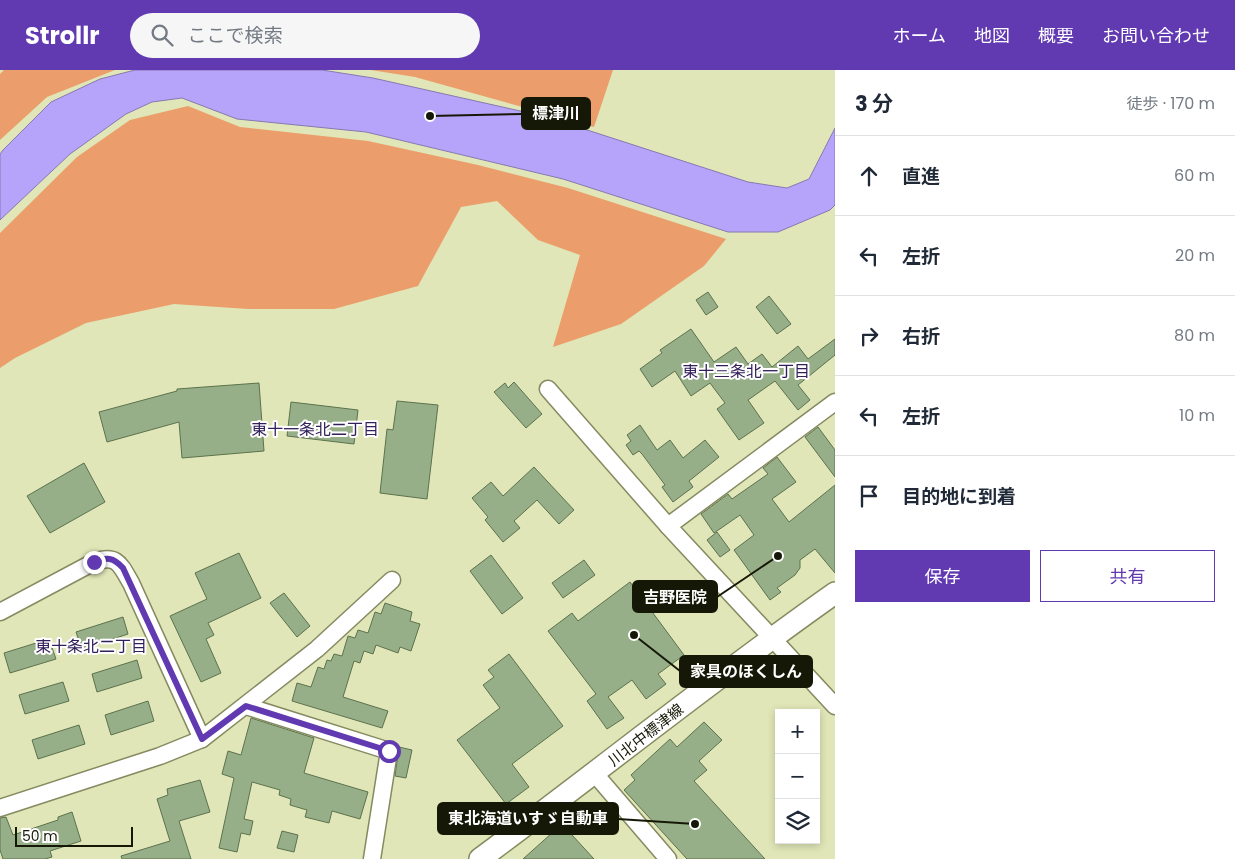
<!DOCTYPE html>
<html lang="ja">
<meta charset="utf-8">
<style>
:root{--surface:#fff;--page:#f6f6f7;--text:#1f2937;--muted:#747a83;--line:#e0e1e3;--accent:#613ab2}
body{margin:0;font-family:Poppins,"Noto Sans JP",sans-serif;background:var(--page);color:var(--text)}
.controls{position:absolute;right:15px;bottom:15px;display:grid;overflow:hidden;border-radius:0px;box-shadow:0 2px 8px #0003}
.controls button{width:45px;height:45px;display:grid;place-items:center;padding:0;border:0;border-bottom:1px solid var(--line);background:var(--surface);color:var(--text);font:25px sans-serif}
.scale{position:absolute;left:15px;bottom:12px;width:118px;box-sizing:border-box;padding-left:5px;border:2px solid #161807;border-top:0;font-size:14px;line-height:18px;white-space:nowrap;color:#161807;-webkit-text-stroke:4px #fff;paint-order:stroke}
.stop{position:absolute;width:15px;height:15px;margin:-11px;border:4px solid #613ab2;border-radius:50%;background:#fff}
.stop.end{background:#613ab2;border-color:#fff;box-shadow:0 1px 5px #0008}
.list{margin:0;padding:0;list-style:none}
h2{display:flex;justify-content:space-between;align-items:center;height:65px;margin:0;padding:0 20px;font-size:21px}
h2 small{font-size:16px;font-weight:400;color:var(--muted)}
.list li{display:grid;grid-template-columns:32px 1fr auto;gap:15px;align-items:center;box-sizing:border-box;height:80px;padding:0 20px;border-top:1px solid var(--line)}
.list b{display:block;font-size:19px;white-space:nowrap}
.list em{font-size:16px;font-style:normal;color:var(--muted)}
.actions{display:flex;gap:10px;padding:15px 20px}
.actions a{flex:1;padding:11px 0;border:1px solid var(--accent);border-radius:0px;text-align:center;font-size:18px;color:var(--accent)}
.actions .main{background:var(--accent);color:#fff}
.icon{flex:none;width:28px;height:28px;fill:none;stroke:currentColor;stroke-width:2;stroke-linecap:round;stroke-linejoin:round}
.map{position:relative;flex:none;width:835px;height:789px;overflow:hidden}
header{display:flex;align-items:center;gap:30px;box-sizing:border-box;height:70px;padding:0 25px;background:var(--accent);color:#fff}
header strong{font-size:24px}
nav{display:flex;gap:28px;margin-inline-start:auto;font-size:18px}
.search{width:350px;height:45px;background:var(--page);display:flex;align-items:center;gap:12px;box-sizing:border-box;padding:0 18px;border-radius:28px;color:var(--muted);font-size:19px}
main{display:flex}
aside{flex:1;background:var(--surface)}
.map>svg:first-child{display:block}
</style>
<header>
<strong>Strollr</strong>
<div class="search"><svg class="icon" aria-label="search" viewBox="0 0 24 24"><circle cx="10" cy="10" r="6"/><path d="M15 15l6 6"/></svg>ここで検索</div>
<nav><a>ホーム</a><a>地図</a><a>概要</a><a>お問い合わせ</a></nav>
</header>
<main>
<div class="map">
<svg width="835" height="789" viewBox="0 0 835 789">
<rect width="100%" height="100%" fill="#e0e6b7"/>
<g fill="#eb9e6b">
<polygon points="4,0 115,0 47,27 0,70 0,4"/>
<polygon points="371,0 613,0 594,57 415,7"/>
<polygon points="188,36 240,57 368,71 478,95 568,118 726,169 704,196 621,254 553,277 580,185 538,170 497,131 461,137 418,216 334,239 248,239 174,234 86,253 15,288 0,298 0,163 77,87 130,50"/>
</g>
<polygon fill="#b6a3fa" stroke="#8679b1" points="135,0 322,0 373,8 547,47 748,112 787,118 809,109 835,58 835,135 830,140 778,162 728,162 563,109 366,62 237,49 182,28 152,32 126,44 70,84 0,150 0,84 3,80 51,32 100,9"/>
<g fill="#97af88" stroke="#5c724d">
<polygon points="708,222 718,237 706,245 696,230"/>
<polygon points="769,226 791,254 777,264 756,237"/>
<polygon points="691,259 714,292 736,277 748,294 762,284 772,297 798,276 808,289 835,269 835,285 798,315 810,330 798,340 775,311 748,330 764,353 739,370 717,339 725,333 710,313 691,326 675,301 652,317 640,299 662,283 660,280"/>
<polygon points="514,312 542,344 526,358 494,322 505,313 508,318"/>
<polygon points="259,313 264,381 182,388 179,352 107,372 99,342 177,321 177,319"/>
<polygon points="397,331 438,335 427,429 380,423 387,359 393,360"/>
<polygon points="291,332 358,340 354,374 287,366"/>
<polygon points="640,355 657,380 670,370 683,388 705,370 719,387 689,411 693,417 673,432 662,417 665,415 642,384 639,381 633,385 626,375 631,371 627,365"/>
<polygon points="818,357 835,380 835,407 805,367"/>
<polygon points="777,387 796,412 772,429 789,452 835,415 835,503 815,479 800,490 800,498 795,505 777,518 781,522 770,530 734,480 754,465 740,445 714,463 701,444 728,424 732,429 768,404 763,398"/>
<polygon points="84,393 105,432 50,463 27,426"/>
<polygon points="534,397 574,440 559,454 537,430 514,451 520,458 503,472 485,450 488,447 472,428 491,412 503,426"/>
<polygon points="717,462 730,480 720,487 707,470"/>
<polygon points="239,483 261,528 208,553 214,565 206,569 221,603 201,612 170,546 207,529 195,503"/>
<polygon points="491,485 523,528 502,544 470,501"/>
<polygon points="584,490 595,505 563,528 552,513"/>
<polygon points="630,512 684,585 658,604 666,614 646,629 632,610 608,627 624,648 607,659 587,631 596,624 548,561 572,543 578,551"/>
<polygon points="284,523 310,556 297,567 270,533"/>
<polygon points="385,533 412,542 410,551 420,554 411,581 400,577 398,583 376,575 373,584 364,581 360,593 354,591 343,627 388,641 382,658 292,631 297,613 311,617 318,597 324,599 327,590 331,591 334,584 342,586 348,566 355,568 358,560 368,563 375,542 381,544"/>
<polygon points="123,547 128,564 82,579 76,562"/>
<polygon points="49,569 56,589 10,603 4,583"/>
<polygon points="509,584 563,656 512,694 529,717 506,734 457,670 500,638 483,615 494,607 488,600"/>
<polygon points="137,590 142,608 97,622 92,604"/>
<polygon points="63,612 69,631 25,644 19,625"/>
<polygon points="148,631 154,651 111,665 105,645"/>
<polygon points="251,648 314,668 304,703 368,722 360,749 332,741 329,753 305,747 307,740 290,735 291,729 279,725 280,720 252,712 244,749 253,751 250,765 241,763 237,782 219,778 234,708 222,704 228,681 241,685"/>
<polygon points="704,652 722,670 699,691 707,700 694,711 765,789 687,789 624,720 635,710 631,705 670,669 677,677"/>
<polygon points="79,655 85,674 38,689 32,670"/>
<polygon points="399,677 412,680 406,708 395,706"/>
<polygon points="200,710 210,742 179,751 191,789 122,789 121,786 170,771 157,729 168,725 167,719"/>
<polygon points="72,742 81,771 50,781 52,787 45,789 3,789 0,780 0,748 6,747 13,765 58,750 58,747"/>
<polygon points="562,754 594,789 523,789"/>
<polygon points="282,761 298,765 294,782 277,778"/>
</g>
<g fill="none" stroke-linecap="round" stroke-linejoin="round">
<g stroke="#868a60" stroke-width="19">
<g id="minor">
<polyline points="548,319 668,456 835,636"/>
<polyline points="668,456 835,332"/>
<path d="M 0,542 L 94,492 C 117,484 120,494 131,513 L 202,669"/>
<polyline points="246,636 389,681 372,789"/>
<polyline points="595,704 668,789"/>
<polyline points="0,738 160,686 202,669 317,579 392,510"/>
</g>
</g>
<g stroke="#868a60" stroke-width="24">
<path id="major" d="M 480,789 C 599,701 714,608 835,523"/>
</g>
<use href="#minor" stroke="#fff" stroke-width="16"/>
<use href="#major" stroke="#fff" stroke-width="21"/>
</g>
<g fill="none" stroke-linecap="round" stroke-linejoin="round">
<path stroke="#613ab2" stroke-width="6" d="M 94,492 C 107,487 113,487 123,498 L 202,669 L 246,636 L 389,681"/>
</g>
<g text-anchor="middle" stroke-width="4" stroke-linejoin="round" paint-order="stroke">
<g font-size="15" fill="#161807" stroke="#fff">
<text transform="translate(646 665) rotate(-38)" y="5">川北中標津線</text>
</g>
<g font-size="16" fill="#32205b" stroke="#fff">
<text x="746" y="307">東十三条北一丁目</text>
<text x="315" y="365">東十一条北二丁目</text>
<text x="91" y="582">東十条北二丁目</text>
</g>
</g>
<path fill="none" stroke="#161807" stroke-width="2" d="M430 46L522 44M778 486L717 527M634 565L680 601M695 754L618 749"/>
<g fill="#161807" stroke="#fff" stroke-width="2">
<circle cx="430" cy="46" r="5"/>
<circle cx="778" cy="486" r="5"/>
<circle cx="634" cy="565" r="5"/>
<circle cx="695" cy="754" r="5"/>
</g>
<g fill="#161807" stroke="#161807" stroke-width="2">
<rect x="522" y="28" width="68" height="31" rx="5"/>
<rect x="633" y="511" width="84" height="31" rx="5"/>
<rect x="680" y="586" width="132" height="31" rx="5"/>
<rect x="438" y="733" width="180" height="31" rx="5"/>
</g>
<g font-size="16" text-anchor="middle" font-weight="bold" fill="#fff">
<text x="556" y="49">標津川</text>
<text x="675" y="533">吉野医院</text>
<text x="746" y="607">家具のほくしん</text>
<text x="528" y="754">東北海道いすゞ自動車</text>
</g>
</svg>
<div class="controls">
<button>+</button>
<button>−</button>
<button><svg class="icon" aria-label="layers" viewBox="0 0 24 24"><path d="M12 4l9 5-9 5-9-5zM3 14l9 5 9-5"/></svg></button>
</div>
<div class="scale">50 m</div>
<div class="stop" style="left:389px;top:681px"></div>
<div class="stop end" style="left:94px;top:492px"></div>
</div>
<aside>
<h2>3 分<small>徒歩 · 170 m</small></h2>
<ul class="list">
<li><svg class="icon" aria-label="ahead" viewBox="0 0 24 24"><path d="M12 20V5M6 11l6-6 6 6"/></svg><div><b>直進</b></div><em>60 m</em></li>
<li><svg class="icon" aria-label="left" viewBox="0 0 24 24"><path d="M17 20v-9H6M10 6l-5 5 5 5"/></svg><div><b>左折</b></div><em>20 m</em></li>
<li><svg class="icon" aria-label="right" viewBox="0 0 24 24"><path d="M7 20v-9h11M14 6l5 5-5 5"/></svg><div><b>右折</b></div><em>80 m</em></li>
<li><svg class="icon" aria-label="left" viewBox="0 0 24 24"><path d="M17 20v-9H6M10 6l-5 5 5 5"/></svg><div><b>左折</b></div><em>10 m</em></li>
<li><svg class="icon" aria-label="arrive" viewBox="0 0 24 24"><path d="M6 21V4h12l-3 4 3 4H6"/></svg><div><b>目的地に到着</b></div></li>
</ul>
<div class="actions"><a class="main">保存</a><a>共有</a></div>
</aside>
</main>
